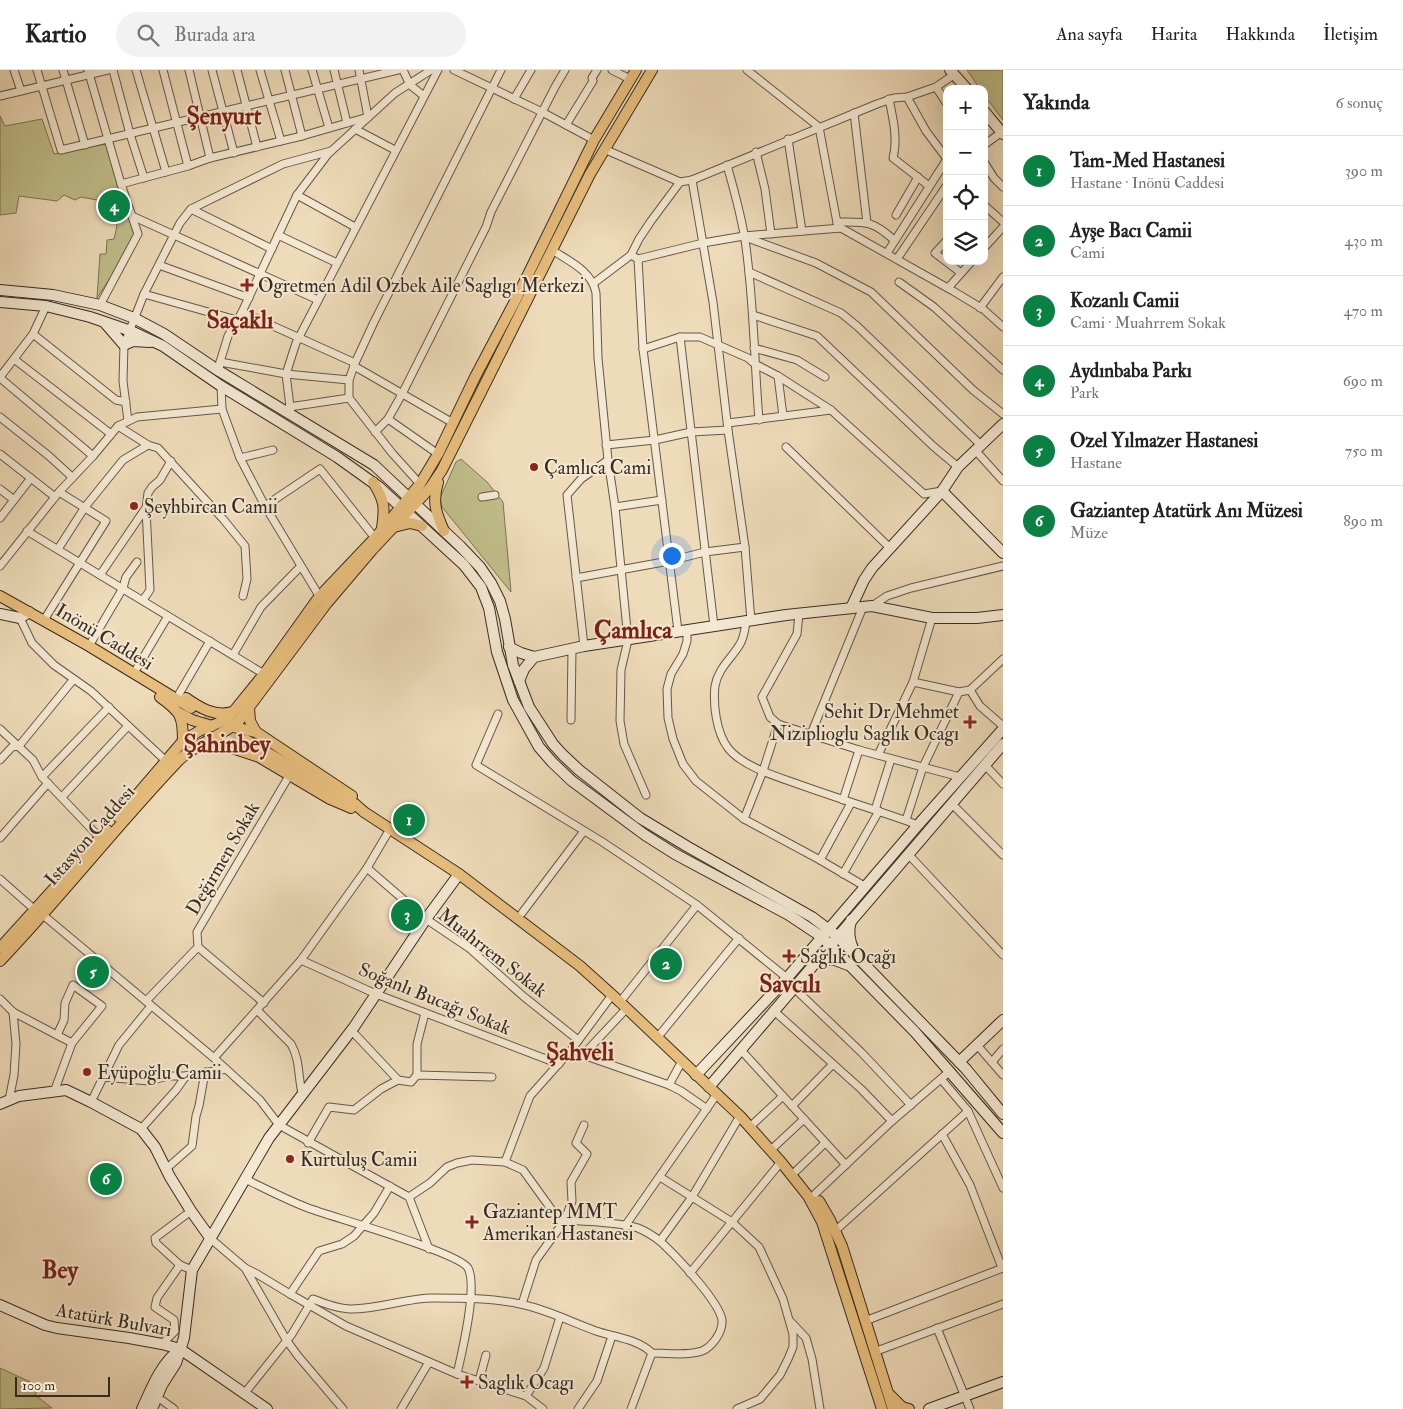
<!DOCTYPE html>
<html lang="tr">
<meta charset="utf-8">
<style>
:root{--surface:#fff;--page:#f2f2f2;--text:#222;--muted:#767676;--line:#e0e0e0;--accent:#0b8043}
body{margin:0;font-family:"IM FELL Double Pica",serif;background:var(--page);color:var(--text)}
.controls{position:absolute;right:15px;top:15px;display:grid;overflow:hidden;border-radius:10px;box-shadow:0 5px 20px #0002}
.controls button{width:45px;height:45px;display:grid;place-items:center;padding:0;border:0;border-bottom:1px solid var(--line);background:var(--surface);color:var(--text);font:25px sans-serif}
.scale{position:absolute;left:15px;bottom:12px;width:95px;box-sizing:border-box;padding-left:5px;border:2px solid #392b21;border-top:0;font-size:14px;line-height:18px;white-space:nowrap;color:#392b21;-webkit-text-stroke:4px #f4e8d2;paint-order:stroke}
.you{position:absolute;left:671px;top:485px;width:18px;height:18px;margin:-12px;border:4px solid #fff;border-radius:50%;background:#1a73e8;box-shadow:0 0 0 8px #1a73e833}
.badge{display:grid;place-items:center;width:32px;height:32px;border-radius:50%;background:var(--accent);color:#fff;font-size:16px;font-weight:700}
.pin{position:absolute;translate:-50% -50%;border:2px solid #fff;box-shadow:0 1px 5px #0006}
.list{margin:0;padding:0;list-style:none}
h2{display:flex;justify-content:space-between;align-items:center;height:65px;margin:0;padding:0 20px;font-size:21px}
h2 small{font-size:16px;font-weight:400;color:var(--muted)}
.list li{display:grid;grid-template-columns:32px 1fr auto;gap:15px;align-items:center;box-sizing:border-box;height:70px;padding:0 20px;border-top:1px solid var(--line)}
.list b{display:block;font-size:19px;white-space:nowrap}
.list p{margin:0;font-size:16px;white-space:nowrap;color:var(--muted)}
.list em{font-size:16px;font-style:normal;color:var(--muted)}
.icon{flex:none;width:28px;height:28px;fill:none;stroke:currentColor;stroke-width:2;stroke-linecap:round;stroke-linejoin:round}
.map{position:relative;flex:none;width:1003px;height:1339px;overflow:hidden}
header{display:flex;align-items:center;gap:30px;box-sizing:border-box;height:70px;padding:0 25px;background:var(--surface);border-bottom:1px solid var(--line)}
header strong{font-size:24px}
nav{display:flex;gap:28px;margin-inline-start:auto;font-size:18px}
.search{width:350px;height:45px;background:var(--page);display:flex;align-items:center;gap:12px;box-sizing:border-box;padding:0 18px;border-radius:28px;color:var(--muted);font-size:19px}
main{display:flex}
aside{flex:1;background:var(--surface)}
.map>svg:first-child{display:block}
</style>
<header>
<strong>Kartio</strong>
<div class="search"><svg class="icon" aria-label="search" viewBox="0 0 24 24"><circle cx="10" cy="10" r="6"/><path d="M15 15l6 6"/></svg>Burada ara</div>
<nav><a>Ana sayfa</a><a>Harita</a><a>Hakkında</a><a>İletişim</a></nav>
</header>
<main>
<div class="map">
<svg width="1003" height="1339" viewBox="0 0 1003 1339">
<rect width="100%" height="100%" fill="#eedbb9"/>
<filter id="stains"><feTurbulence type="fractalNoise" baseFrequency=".004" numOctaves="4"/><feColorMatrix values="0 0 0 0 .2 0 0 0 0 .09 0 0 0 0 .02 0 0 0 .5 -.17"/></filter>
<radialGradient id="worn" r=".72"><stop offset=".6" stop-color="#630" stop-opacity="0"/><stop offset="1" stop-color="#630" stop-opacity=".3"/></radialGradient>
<g fill="#c0be8a" stroke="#7c7456">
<polygon points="967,0 1003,0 1003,50 984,25 984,19 980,19"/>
<polygon points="0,46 5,56 42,49 54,84 106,74 134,165 123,188 97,228 100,184 106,184 107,170 114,169 117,156 113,144 103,141 102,131 81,127 75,130 64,125 57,131 19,126 16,143 0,145"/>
<polygon points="461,389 487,412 503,432 511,522 442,437 440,428 456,392"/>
<polygon points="0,1298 39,1316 35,1325 52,1338 0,1339"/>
</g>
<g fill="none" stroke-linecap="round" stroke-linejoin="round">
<polyline stroke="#cab89b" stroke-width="10" stroke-dasharray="10 5" stroke-linecap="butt" points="191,638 246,670"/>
<g stroke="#665747" stroke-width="9">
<g id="street">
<polyline points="14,0 21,21"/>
<polyline points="37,0 61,80 398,0"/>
<polyline points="63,0 85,75"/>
<polyline points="88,0 121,114"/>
<polyline points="113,0 130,64 144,108"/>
<polyline points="136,0 166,102"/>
<polyline points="163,0 188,96"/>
<polyline points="189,0 210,88"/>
<polyline points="212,0 234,83"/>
<polyline points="237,0 257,77"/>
<polyline points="260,0 281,71"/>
<polyline points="285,0 302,66"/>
<polyline points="312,0 329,58"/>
<polyline points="334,0 347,53"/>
<polyline points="403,0 410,15 424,26"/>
<polyline points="454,0 542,42 594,70"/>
<polyline points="612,0 630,9"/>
<polyline points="747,0 819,57 838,158"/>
<polyline points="936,17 947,34"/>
<polyline points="0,26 108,0"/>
<polyline points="907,27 926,61 947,89"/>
<polyline points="514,29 531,0"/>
<path d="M 889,29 C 893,49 898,68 893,88 L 929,116"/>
<polyline points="854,43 867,153"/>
<polyline points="566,55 593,11 592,8 597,0"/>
<polyline points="355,59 395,80"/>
<polyline points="788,69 802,161"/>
<polyline points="984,75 1002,62"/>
<polyline points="604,79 680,112"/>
<polyline points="756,82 765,119 771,164"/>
<polyline points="984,92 994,108 1003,117"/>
<path d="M 727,95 C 734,120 741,144 745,170 C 754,229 754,290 759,350"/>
<polyline points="692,110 713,232 728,360 745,477 751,551"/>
<polyline points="297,125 355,157"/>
<polyline points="984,135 1003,152"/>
<polyline points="191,139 272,179"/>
<polyline points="896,145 918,107"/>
<polyline points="132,146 318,230"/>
<path d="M 837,152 C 866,152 872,150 894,170"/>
<polyline points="278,165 337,193"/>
<polyline points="745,167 816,193 871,222 973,320 1003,344"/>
<polyline points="947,170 935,183 961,203"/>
<polyline points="984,178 1003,157"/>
<path d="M 552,180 C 569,191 592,201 596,223 L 598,288 L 608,390 L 615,437 L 628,570 L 621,600 L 620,651 L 624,674 L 646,725"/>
<polyline points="887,183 947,89"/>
<polyline points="631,185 638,189 703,173 744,166 841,158 953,221 983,239 1003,257"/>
<polyline points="638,189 643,279 678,561"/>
<polyline points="897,189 947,115"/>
<polyline points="159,195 249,228"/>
<polyline points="749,202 841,243 857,256 982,376"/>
<polyline points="899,212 934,237 1003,300"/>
<polyline points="594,213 631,185 639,169 651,151 680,112 692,110 877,34 894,28 907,27 936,17 955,4"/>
<polyline points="948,218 972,191"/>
<polyline points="144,224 237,250"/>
<polyline points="100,235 138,164 121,114 188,96 210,88 302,66 368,47 359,0"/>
<polyline points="980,238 1003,207"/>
<polyline points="242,242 355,293"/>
<polyline points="753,245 817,266 933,376 958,397"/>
<polyline points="33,264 116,330 126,332"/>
<polyline points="680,267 714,556"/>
<polyline points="754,278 797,290 825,307"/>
<polyline points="643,279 680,267 700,267 748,288 755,294 778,306 831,340 924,424 942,421"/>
<polyline points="14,289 111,364"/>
<polyline points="220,292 286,304 349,310"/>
<polyline points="354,296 453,353"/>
<polyline points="219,301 220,292 228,266 242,242 297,125 328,84 395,23 431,0"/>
<polyline points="778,306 783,346"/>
<polyline points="0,307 33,264 46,236"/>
<polyline points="0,308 93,386"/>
<polyline points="221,316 222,339 240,388 265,436 321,529"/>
<polyline points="289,337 349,328"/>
<polyline points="291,345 286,304 296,273 438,0"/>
<polyline points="0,347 49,386 72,407"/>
<polyline points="388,349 438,384"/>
<polyline points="128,351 123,311 124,275 144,224 180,153 191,139 283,94 331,81"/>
<polyline points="728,353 831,340"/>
<polyline points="118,356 148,375 158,378 223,449 245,476 247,509 243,526"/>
<polyline points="375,362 388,349 402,324 486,157 491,142 555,17 565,0"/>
<polyline points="606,375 655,370 691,362 728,360"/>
<polyline points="786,377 890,478"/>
<polyline points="976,381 1003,411"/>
<polyline points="0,384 55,427"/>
<polyline points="240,388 273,380"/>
<polyline points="420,414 392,383 349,328 349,310 355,293 374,252 501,0"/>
<polyline points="0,419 14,430"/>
<polyline points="482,427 495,425"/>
<polyline points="265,436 320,399 375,468"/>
<polyline points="615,437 662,430"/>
<polyline points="0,448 31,408"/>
<polyline points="27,461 264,604"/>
<polyline points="58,479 85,437 123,390 148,375"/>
<polyline points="0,496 59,422 93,386 118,356 137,347 222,339"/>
<polyline points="100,505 145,439"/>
<polyline points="576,508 669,491 705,482 745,477"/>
<polyline points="143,530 150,520 146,439 148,423 152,417 160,410 171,391"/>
<polyline points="872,536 887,526 911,518 1003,496"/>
<polyline points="799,544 797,564 762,627 770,647 778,654 859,680 960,707"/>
<polyline points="20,548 32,573 54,595 91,621 166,691"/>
<polyline points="44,550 106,451 59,422"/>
<path d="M 746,552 C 745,559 744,568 740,574 C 732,588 718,598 715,616 C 713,634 716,662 728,678 C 742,696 775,706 795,713 C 836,728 877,740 918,755"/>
<polyline points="687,560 687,571 683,584 671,604 667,619 668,648 673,669 683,694 696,711 744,749 820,790 866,817"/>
<polyline points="89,576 123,518 126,507 137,492"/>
<polyline points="584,576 567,425 581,409 608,390"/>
<polyline points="233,585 261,537 300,497"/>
<polyline points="137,598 168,546"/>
<polyline points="913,612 959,622"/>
<polyline points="970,620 980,636 1003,656"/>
<polyline points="179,624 210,571"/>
<polyline points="498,644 476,695 601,771 697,835 787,908"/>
<polyline points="571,650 572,579"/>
<polyline points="0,659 33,690 42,707 100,768"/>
<polyline points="811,664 863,537"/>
<polyline points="878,685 913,612 932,548"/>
<polyline points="0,690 12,677 19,676 73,610"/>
<polyline points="985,695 1003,714"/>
<polyline points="42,707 109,637"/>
<polyline points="62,727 128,656"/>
<polyline points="843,730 859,680"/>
<polyline points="952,734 1003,785"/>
<polyline points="875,740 891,689"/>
<polyline points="744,749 763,701 778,654"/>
<polyline points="906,750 923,697 959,622 970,620 1003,589"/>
<polyline points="0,768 48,713"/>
<polyline points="908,784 1003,885"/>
<polyline points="820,790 851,733"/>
<polyline points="367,798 426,849 469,878 523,926 578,970"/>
<polyline points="843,804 879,741"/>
<polyline points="0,809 35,840"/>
<polyline points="522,843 584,761"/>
<polyline points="43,845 214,988 260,1030 279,1055 409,1127 429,1179"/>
<polyline points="198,877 264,933"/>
<polyline points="301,890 376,924 559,994"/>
<polyline points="793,917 862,983 911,1035"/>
<polyline points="0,929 13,942 72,973"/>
<polyline points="146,931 198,877 197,862 289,706"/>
<polyline points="620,932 697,835"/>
<path d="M 257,940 L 291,974 C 300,989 298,1007 302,1023"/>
<polyline points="773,940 861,1019 892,1051"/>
<polyline points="351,960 398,1010"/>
<polyline points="657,968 739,868"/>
<polyline points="977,975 1003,1005"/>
<polyline points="572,979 583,985 669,1015 681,1021 707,1039"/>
<polyline points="740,979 846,1095"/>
<polyline points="583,985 627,938"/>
<polyline points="214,988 301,890 367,798 390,759"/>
<polyline points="992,992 1003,979"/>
<polyline points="417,1005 417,974 425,943"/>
<polyline points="103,1007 149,1011 168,1006 186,1006 226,999"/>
<polyline points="941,1009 968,1041 1003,1118"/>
<polyline points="669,1015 682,991"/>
<polyline points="54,1022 72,973 102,936 73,915 65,933 64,950 57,965"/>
<polyline points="9,1030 14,1005 16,974 13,942"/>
<polyline points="91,1032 119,975 151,936"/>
<polyline points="792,1036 833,994"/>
<polyline points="753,1054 783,1026"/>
<polyline points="141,1059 176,1020 186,1006"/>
<polyline points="942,1064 970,1115 1002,1198"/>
<polyline points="308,1073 329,1037 354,1040 381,1019 398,1010 411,1012 417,1005 492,1007"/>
<polyline points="774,1077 804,1049"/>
<polyline points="505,1092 530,1026 572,979 612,925"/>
<polyline points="166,1099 192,1076 196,1046 199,1036 205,1002"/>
<polyline points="796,1101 825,1073"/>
<polyline points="660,1107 732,1152 759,1177 783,1229 793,1264 793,1277 788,1289 780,1305 760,1329 737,1339"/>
<path d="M 245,1109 C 266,1119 287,1130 308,1138 C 332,1147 458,1182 468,1198 C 478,1217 462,1282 457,1304"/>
<polyline points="815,1124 892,1051 950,1001"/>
<polyline points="409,1127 430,1113 447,1097 457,1093 472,1090 505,1092 523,1100 559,1150 565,1150 572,1131 571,1112 587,1084 576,1073 584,1055"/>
<polyline points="625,1156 717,1024"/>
<polyline points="835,1161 968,1041"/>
<polyline points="211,1169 245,1198 257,1204 290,1224 346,1256 457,1304 526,1326 543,1339"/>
<polyline points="660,1171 692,1127 740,1046"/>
<polyline points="180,1195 156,1173 155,1168 191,1141"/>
<polyline points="245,1198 287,1271 298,1286 343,1339"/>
<polyline points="690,1203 781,1092"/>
<polyline points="290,1224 319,1181 342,1174 354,1166 374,1143 390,1116"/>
<polyline points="865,1251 1003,1198"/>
<polyline points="791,1252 806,1268 812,1289 820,1339"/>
<polyline points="937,1258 970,1339"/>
<polyline points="162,1274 175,1261 174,1250 155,1237 157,1228 180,1195 192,1200"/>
<polyline points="874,1282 1003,1234"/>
<polyline points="479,1311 486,1285"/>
<path d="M 244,1324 L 292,1264 L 313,1229 C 325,1234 336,1238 349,1239 C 377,1240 405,1228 433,1228 C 462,1228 492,1228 520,1234 C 546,1239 571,1252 596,1261 C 614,1267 638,1269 652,1283 C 668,1283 687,1286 702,1281 C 712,1277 723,1262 722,1250 C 719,1231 676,1186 661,1172 C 655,1167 645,1161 638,1158 C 621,1152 584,1151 565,1150 L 536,1190 L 522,1234"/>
<polyline points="526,1326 544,1298 560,1247"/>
<polyline points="163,1331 174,1339"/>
<polyline points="401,1339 429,1292"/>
<polyline points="578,1339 597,1311 612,1266"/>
<polyline points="631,1339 652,1283"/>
</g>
</g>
<g stroke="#392b21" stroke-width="12">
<g id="secondary">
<polyline points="950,0 967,19"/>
<polyline points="984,41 1003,64"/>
<polyline points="0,220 53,225 100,235 134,248 164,264 219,301 374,395 460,476 480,497 491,513 500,531 505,549 513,595 529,637 553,674 563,685 579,700 640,748 688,777 812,847 837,866 966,999 1003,1044"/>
<polyline points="0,232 46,236 90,247 131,261 163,276 221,316 337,387 379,417 464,495 481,517 489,538 497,582 513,630 539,677 552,692 572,711 645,765 675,784 789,845 822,867 915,962 1003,1063"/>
<polyline points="105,253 124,275 133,271 150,272"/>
<polyline points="942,421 1003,483"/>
<polyline points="851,538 864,510 872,498 942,421 958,397 1003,354"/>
<polyline points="0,544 20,548 29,542"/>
<polyline points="509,577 521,583 534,587 584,576 786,545 872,536 932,548 977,548 1003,545"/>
<polyline points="519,611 524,599 534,587"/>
<path d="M 851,850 C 848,862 849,870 854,881"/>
<polyline points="816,891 832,889 848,895"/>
<polyline points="959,992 1003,950"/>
<polyline points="696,1005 787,908 918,755 1003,659"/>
<polyline points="709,1017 1003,674"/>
<polyline points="0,1034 19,1026 66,1020 91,1032 141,1059 155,1077 170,1107 191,1141 211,1169"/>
<polyline points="0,1235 45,1255 57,1258 129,1268 162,1274 180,1279 267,1339"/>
<path d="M 142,1339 C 152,1317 160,1295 180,1279"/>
<polyline points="152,1339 162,1315 176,1293 184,1268 192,1200 269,1068 354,957 426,849 459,804"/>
<polyline points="929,1339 1003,1312"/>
</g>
</g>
<g stroke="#392b21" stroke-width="12">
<g id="primary">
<path d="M 373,412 C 385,431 385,437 382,458"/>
<path d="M 438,412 C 432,432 436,443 444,461"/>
<polyline points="394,457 410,453 422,456"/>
<polyline points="0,526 89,576 191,638"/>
<path d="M 160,627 C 181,642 183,646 183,671"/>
<path d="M 186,628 C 200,638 215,647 232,642"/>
<polyline points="249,638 250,651 256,662"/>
<polyline points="179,643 192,650 212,656"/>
<polyline points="229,656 256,662 352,726"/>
<polyline points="246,670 355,734 364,742 459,804 580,896 620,932 740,1046 781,1092 808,1126 822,1152 882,1339"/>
<polyline points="200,678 223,676 232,678 259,687 330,729 351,738"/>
<polyline points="118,747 183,671 199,661 223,651 230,646 264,604 319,527 375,468 420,414 438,384 475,307 514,233 594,70 636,0"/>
<polyline points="0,878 107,760"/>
<path d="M 0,891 C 62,826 117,755 179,690 C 196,674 219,667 238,652 L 327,533 L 372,480 L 430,418 L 442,400 L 590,104 L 652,0"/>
<polyline points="819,1131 830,1150 842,1176 893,1339"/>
<polyline points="890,1325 902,1337 909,1339"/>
</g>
</g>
<use href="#street" stroke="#f4e8d2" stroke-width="7"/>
<use href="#secondary" stroke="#f4e8d2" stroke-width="10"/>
<use href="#primary" stroke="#e7be7c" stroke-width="10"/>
</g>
<g fill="#8f2418" stroke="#f4e8d2" stroke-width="2">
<path d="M244.5 207.5h5v5h5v5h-5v5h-5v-5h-5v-5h5z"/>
<circle cx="534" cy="397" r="5"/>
<circle cx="134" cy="436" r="5"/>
<path d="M967.5 644.5h5v5h5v5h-5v5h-5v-5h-5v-5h5z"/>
<path d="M786.5 878.5h5v5h5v5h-5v5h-5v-5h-5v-5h5z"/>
<circle cx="87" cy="1002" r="5"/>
<circle cx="290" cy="1089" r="5"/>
<path d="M469.5 1144.5h5v5h5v5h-5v5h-5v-5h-5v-5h5z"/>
<path d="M464.5 1304.5h5v5h5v5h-5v5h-5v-5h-5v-5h5z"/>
</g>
<g text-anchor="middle" stroke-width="4" stroke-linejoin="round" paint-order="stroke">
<g font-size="19" fill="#392b21" stroke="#f4e8d2" text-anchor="start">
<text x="258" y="222">Ogretmen Adil Ozbek Aile Saglıgı Merkezi</text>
<text x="544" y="404">Çamlıca Cami</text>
<text x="144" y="443">Şeyhbircan Camii</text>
<text x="959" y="648" text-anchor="end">Sehit Dr Mehmet<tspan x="959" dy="22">Niziplioglu Saglık Ocagı</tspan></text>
<text x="800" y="893">Sağlık Ocağı</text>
<text x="97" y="1009">Eyüpoğlu Camii</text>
<text x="300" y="1096">Kurtuluş Camii</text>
<text x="483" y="1148">Gaziantep MMT<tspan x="483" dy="22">Amerikan Hastanesi</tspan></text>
<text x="478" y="1319">Saglık Ocagı</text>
</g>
<g font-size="19" fill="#392b21" stroke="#f4e8d2">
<text transform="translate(105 566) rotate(31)" y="7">Inönü Caddesi</text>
<text transform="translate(89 765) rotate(-49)" y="7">Istasyon Caddesi</text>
<text transform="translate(222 788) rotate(-60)" y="7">Değirmen Sokak</text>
<text transform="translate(493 882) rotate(38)" y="7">Muahrrem Sokak</text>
<text transform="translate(435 928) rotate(22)" y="7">Soğanlı Bucağı Sokak</text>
<text transform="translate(114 1249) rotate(10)" y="7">Atatürk Bulvarı</text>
</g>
<g font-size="24" font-weight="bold" fill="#7a1f14" stroke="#f4e8d2">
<text x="224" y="54">Şenyurt</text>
<text x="240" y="258">Saçaklı</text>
<text x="633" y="568">Çamlıca</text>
<text x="227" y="682">Şahinbey</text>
<text x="790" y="922">Savcılı</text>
<text x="580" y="990">Şahveli</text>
<text x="60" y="1208">Bey</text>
</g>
</g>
<rect width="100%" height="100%" filter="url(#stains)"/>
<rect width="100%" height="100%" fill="url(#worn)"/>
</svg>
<div class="controls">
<button>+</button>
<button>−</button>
<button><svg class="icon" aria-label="locate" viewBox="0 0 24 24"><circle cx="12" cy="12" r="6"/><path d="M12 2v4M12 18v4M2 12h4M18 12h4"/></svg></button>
<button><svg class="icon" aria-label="layers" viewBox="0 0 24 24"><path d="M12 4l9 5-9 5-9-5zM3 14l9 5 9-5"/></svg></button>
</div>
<div class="scale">100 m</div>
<div class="you"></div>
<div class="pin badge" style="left:409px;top:750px">1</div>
<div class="pin badge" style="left:666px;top:894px">2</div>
<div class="pin badge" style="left:407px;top:845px">3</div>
<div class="pin badge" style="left:114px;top:136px">4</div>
<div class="pin badge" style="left:93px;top:902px">5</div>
<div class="pin badge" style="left:106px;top:1109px">6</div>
</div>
<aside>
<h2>Yakında<small>6 sonuç</small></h2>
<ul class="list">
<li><span class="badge">1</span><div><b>Tam-Med Hastanesi</b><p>Hastane · Inönü Caddesi</p></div><em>390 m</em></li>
<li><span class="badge">2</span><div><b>Ayşe Bacı Camii</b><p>Cami</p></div><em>430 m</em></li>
<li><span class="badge">3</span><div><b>Kozanlı Camii</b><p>Cami · Muahrrem Sokak</p></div><em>470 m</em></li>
<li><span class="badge">4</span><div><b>Aydınbaba Parkı</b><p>Park</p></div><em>690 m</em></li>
<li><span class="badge">5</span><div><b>Ozel Yılmazer Hastanesi</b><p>Hastane</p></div><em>750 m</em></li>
<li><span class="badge">6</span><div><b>Gaziantep Atatürk Anı Müzesi</b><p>Müze</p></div><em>890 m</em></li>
</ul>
</aside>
</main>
